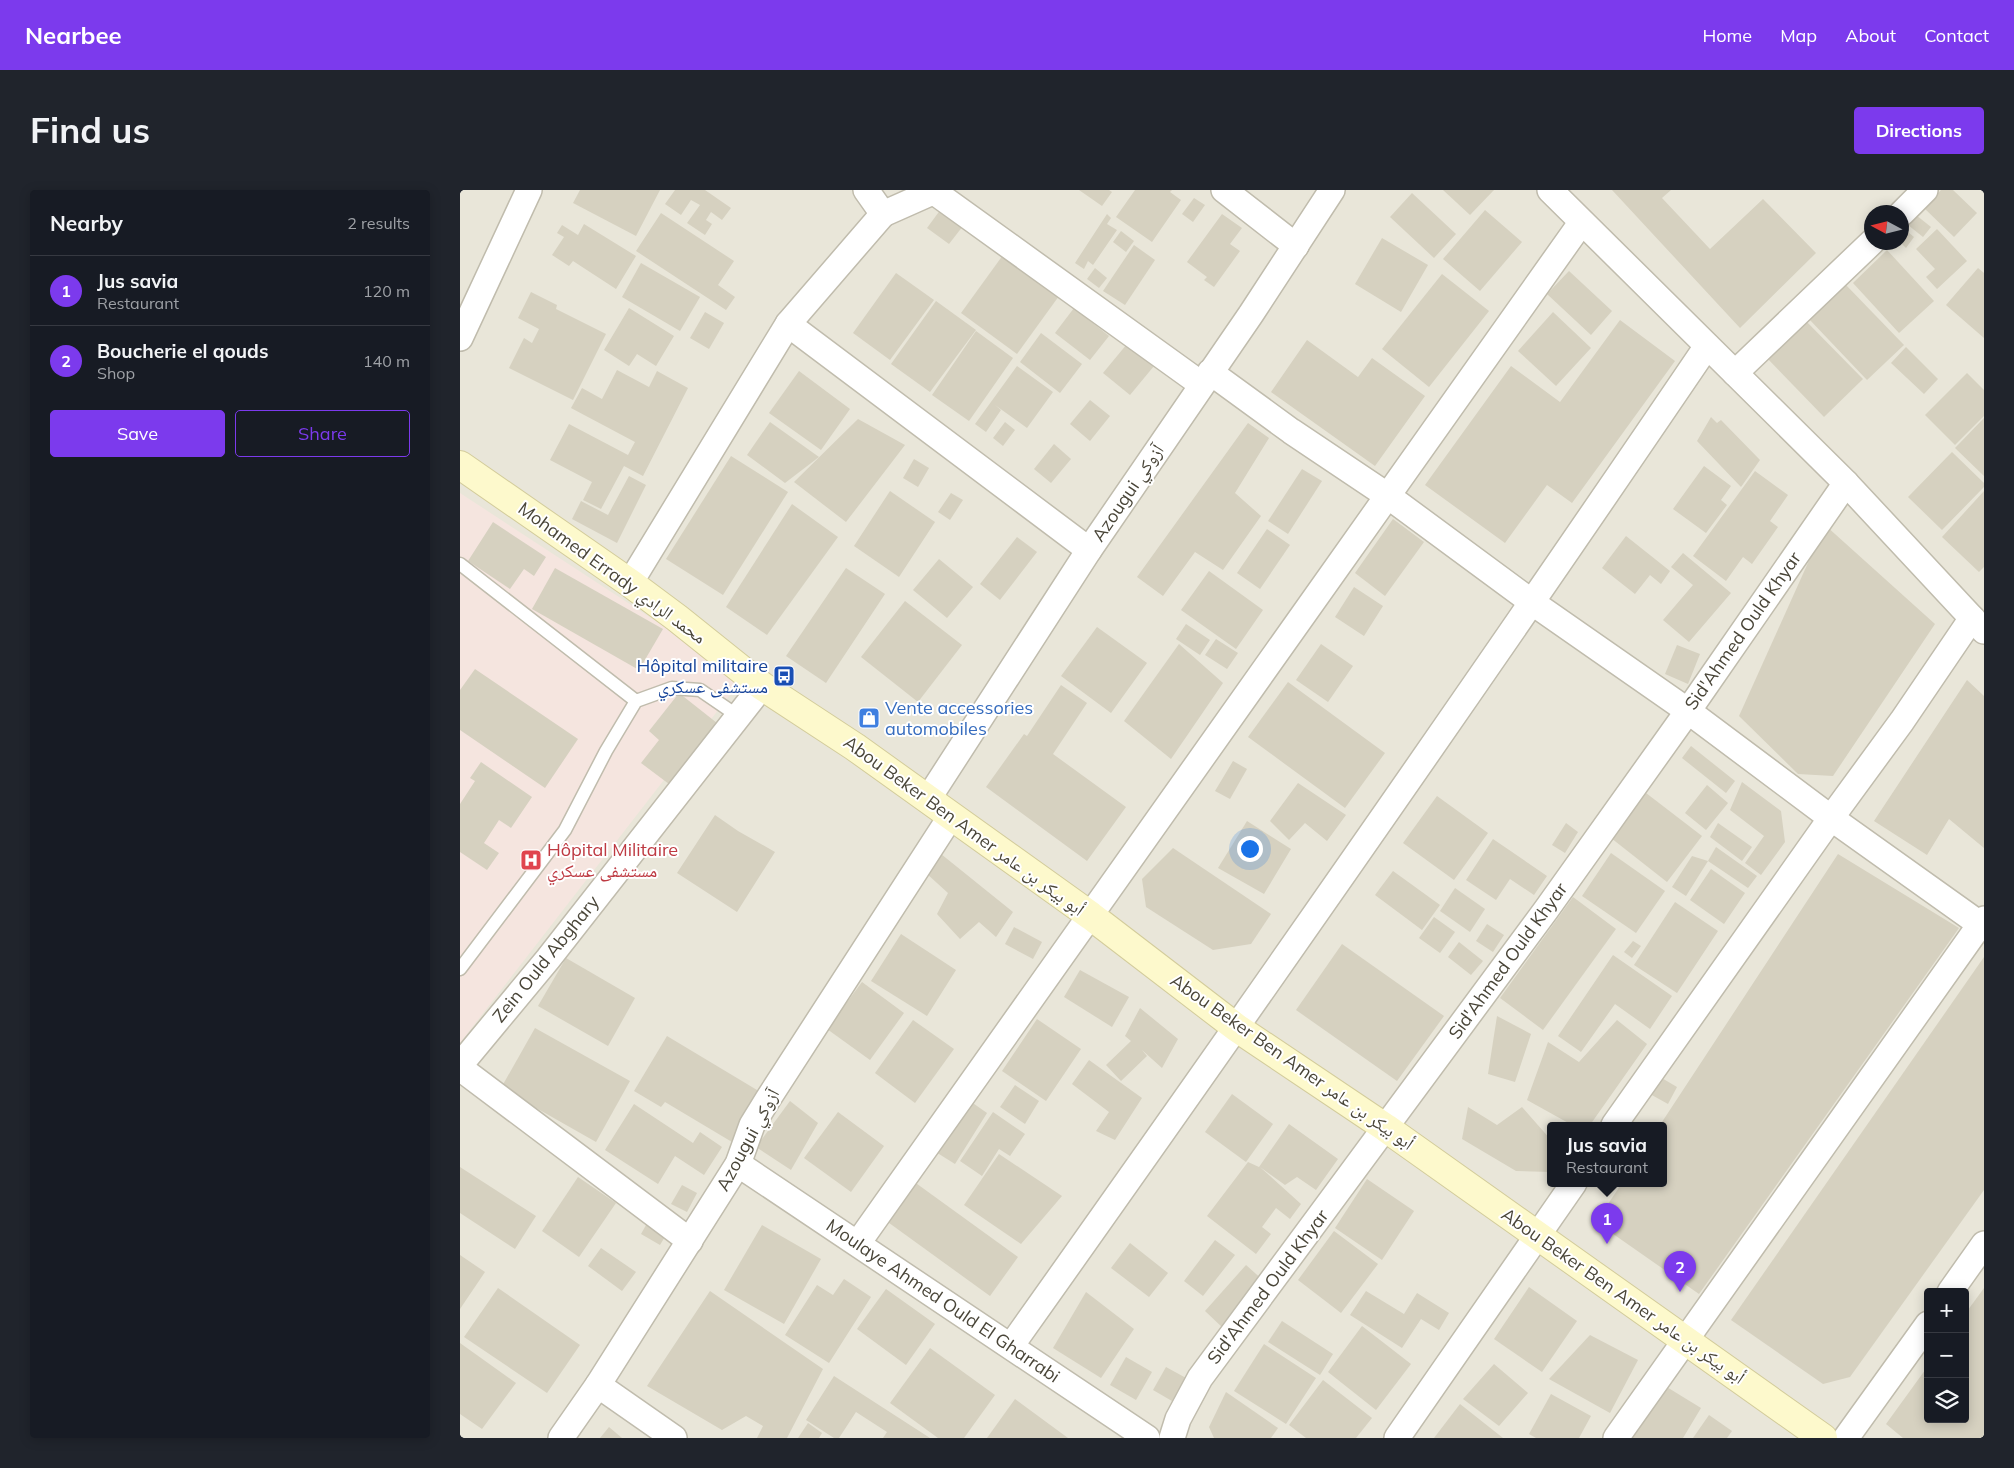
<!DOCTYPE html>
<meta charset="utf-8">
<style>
:root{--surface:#171b24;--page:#20242c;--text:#f1f3f6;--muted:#9ea1a6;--line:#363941;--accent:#7c3aed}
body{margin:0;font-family:Mulish,"Noto Naskh Arabic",sans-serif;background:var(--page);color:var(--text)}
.controls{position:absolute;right:15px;bottom:15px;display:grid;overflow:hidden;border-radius:5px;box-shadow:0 2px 12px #0003}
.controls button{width:45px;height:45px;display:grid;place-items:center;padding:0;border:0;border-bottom:1px solid var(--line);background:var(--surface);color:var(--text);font:25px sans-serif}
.compass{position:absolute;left:1404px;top:15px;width:45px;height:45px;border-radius:50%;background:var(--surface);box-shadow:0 2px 12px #0003;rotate:277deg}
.you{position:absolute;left:789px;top:658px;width:18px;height:18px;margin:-12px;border:4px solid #fff;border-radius:50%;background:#1a73e8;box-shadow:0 0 0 8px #1a73e833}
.badge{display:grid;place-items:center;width:32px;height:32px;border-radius:50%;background:var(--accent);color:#fff;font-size:16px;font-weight:700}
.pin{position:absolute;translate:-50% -41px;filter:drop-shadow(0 1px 2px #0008)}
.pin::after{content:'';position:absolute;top:26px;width:18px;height:15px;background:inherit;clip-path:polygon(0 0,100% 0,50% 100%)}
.popup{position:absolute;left:1087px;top:932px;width:120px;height:65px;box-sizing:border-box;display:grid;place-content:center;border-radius:5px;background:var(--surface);filter:drop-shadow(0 1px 4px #0005);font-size:16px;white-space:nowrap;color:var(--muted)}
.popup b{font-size:19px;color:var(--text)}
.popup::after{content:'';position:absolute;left:50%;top:100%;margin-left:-10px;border:10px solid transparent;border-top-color:var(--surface)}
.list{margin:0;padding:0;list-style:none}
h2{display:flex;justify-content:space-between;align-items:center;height:65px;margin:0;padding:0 20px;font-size:21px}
h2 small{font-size:16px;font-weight:400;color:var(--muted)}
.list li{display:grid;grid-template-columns:32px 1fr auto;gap:15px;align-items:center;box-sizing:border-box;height:70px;padding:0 20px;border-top:1px solid var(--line)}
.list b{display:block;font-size:19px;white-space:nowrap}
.list p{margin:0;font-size:16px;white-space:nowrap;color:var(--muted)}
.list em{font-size:16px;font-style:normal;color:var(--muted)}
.actions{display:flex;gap:10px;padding:15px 20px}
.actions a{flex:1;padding:11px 0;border:1px solid var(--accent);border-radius:5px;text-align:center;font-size:18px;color:var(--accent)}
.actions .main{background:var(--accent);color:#fff}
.icon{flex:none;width:28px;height:28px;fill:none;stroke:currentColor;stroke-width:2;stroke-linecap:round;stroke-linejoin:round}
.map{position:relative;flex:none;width:1524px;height:1248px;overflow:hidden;border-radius:5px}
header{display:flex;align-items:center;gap:30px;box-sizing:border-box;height:70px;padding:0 25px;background:var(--accent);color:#fff}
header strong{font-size:24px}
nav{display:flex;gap:28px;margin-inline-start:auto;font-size:18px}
.intro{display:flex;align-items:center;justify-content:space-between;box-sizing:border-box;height:120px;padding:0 30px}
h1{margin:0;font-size:35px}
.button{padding:12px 22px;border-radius:5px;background:var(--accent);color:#fff;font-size:18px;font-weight:700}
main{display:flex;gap:30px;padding:0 30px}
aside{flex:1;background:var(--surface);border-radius:5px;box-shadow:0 2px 12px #0003}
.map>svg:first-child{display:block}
</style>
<header>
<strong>Nearbee</strong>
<nav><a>Home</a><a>Map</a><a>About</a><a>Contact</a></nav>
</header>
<div class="intro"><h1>Find us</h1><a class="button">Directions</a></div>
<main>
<aside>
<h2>Nearby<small>2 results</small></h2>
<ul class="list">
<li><span class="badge">1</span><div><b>Jus savia</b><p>Restaurant</p></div><em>120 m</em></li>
<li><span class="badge">2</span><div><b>Boucherie el qouds</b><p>Shop</p></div><em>140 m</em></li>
</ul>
<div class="actions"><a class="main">Save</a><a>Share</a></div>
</aside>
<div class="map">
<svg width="1524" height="1248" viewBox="0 0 1524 1248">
<rect width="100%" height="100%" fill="#f5f3eb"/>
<path fill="#e9e6d9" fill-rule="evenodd" d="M 0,0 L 1524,0 L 1524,1248 L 0,1248 ZM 1412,22 L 1442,22 L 1442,52 L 1412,52 ZM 1091,935 L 1203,935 L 1203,993 L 1091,993 ZM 1468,1102 L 1505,1102 L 1505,1229 L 1468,1229 Z"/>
<polygon fill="#f5e5df" points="0,303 283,488 0,853"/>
<g fill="#d6d1c0">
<polygon points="120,0 200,0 176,46 113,13"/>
<polygon points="215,0 245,0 271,18 262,30 251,22 246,30 252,34 245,45 227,33 240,15 231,10 221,25 205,14"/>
<polygon points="619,0 649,0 652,2 642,16"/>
<polygon points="675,0 712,0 710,2 721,10 692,52 656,27"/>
<polygon points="983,0 1034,0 1010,25"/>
<polygon points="1152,0 1211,0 1202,8 1250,59 1303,9 1356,63 1280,138"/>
<polygon points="1481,0 1493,0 1517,23 1494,47 1464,18"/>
<polygon points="952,3 996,44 974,68 930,27"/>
<polygon points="734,8 745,15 733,32 722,24"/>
<polygon points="481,19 503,36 489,54 467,38"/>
<polygon points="1025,20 1062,52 1020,101 983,69"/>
<polygon points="201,23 274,71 258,95 275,107 266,120 176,61"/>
<polygon points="647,24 651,28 647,34 657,40 633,75 628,71 624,79 615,73"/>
<polygon points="762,24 782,38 770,54 780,61 754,97 744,90 747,87 727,72"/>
<polygon points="1456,25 1471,37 1463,47 1448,35"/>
<polygon points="124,34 176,66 156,99 113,71 109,76 92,65 104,47 97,43 102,35 118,45"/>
<polygon points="1442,37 1454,47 1446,58 1440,52 1442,52"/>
<polygon points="1477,39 1507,71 1477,99 1466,87 1475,79 1456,59"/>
<polygon points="661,41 674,51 666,62 653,52"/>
<polygon points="922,48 968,75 941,122 895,94"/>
<polygon points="674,55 695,70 665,115 643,101"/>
<polygon points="1427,60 1474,111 1439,143 1393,93"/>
<polygon points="543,65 599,106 557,164 501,123"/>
<polygon points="181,73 240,107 220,141 162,107"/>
<polygon points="635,78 647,88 639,98 627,89"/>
<polygon points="1518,78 1524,83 1524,148 1486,115"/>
<polygon points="1109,81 1152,121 1131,145 1087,104"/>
<polygon points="436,83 474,110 430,170 393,143"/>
<polygon points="982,84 1029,121 969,197 922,159"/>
<polygon points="1385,94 1444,155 1407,190 1349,129"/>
<polygon points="71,102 97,115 96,119 146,144 113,210 49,178 64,148 72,153 79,139 58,128"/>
<polygon points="476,111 516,140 470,202 431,174"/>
<polygon points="169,118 214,146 196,176 177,164 169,176 144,160"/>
<polygon points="614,118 649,146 630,170 595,143"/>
<polygon points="245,122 264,133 249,159 230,148"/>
<polygon points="1093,122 1131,158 1096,196 1058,161"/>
<polygon points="1343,128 1403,189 1364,227 1305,166"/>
<polygon points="1160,130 1215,171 1112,313 1087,295 1045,353 965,295 1051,176 1100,212"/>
<polygon points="516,141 553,168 509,231 472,205"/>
<polygon points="581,143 622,174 600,203 560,172"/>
<polygon points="847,150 898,187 912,168 965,206 915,276 811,202"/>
<polygon points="667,154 694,176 670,205 643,183"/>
<polygon points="1446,157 1478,189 1464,204 1431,173"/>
<polygon points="557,176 593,202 567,238 535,215 541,220 526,242 515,234"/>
<polygon points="157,180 189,197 197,181 228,198 183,286 164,276 141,319 123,310 132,292 90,270 109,234 168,265 175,252 111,218 122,198 142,209"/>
<polygon points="339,181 390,219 361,260 309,223"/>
<polygon points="1507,183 1524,200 1524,226 1495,255 1465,225"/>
<polygon points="630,210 650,226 630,251 610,234"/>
<polygon points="1251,227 1257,233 1261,230 1300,270 1281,297 1237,251"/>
<polygon points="1524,228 1524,286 1495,258"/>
<polygon points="398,229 445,255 386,332 334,292"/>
<polygon points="310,232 359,267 325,293 287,265"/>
<polygon points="545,232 555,240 543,256 533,248"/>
<polygon points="788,233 809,248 775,303 801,326 763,380 735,362 703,406 677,387"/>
<polygon points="594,254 611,269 591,293 574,279"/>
<polygon points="1492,262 1524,293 1524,297 1482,340 1448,307"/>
<polygon points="271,266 328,302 263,405 206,369"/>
<polygon points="454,269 469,278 458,297 443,288"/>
<polygon points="1244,276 1271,296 1261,310 1267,315 1246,343 1213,319"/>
<polygon points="842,279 862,291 828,344 808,331"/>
<polygon points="1295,281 1328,305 1310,331 1318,337 1292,374 1283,367 1266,391 1233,366"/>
<polygon points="169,286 186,295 157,353 112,329 121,311 148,325"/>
<polygon points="430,301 475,332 439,387 394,356"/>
<polygon points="1524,301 1524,377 1519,382 1482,347"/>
<polygon points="491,303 503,310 490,330 478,322"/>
<polygon points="332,314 378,347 307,445 266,417"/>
<polygon points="933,329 964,352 925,406 895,383"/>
<polygon points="33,332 86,367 74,386 64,379 50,399 8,371"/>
<polygon points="1365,335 1475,434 1373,586 1338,584 1279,526"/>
<polygon points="807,339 830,355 800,399 777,383"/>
<polygon points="1166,346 1210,381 1201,394 1190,385 1175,404 1142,378"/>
<polygon points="557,347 577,362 540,410 520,394"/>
<polygon points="1223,363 1271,403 1229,452 1203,430 1233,395 1211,377"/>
<polygon points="479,369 513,397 487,428 453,400"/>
<polygon points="95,378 203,439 179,480 72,419"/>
<polygon points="386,378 425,404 366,493 326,466"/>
<polygon points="749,381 803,420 776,459 721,420"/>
<polygon points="894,397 923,416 904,446 875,427"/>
<polygon points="445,411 502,455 458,512 401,467"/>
<polygon points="726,434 750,450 740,465 716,449"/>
<polygon points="637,437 687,473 651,523 601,486"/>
<polygon points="756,449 778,463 767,479 745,465"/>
<polygon points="719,454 763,493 711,569 664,531"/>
<polygon points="861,454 893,476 868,512 836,490"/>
<polygon points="1217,455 1240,464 1228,494 1205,484"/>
<polygon points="15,479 118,549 85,598 0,540 0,500"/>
<polygon points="1507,490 1524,506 1524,658 1489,629 1467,665 1414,631"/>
<polygon points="828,492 925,563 885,618 788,547"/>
<polygon points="601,495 627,513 593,564 666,617 627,671 526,597 564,544 567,546"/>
<polygon points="219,503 257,533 209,594 181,573 199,550 189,541"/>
<polygon points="1231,556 1275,591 1266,603 1222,568"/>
<polygon points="773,571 787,579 770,609 755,601"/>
<polygon points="21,572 72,607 51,638 39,630 24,653 39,663 27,680 0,662 0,614 15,591 10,588"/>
<polygon points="1282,592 1321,621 1325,652 1301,685 1285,673 1304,646 1270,620"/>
<polygon points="838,593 886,625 867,651 845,633 829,650 810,631"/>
<polygon points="1247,595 1268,613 1246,640 1225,623"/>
<polygon points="1186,603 1242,646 1207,692 1151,648"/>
<polygon points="977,606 1028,643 994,690 943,653"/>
<polygon points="255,625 278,641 315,662 277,722 217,683"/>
<polygon points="787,631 831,659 804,704 758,678"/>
<polygon points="1106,633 1118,642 1105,663 1092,655"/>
<polygon points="1258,633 1292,657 1282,671 1250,647"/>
<polygon points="1033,649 1087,686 1074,705 1050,689 1036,710 1006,690"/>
<polygon points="1256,657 1297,686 1288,698 1248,671"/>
<polygon points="713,658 811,724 791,754 753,760 686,717 682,689"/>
<polygon points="1151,663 1205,701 1176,743 1122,706"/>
<polygon points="481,664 553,722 536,747 519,732 500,749 477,724 488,703 466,683"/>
<polygon points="1378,664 1499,738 1239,1104 1136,1032 1162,993 1203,993 1203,935 1200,935"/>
<polygon points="1232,666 1248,671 1226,706 1212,697"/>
<polygon points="1251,679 1285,703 1264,734 1230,710"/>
<polygon points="933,681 980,715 962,740 915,705"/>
<polygon points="995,698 1025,719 1010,742 980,721"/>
<polygon points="1113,707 1156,739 1083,840 1040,808"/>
<polygon points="1215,712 1258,741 1217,803 1174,775"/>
<polygon points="974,727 995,742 980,763 959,748"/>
<polygon points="1027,734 1044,745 1033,762 1016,751"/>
<polygon points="554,737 582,752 573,769 545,754"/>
<polygon points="441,744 496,780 467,826 411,791"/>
<polygon points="1173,751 1181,756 1172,768 1164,762"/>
<polygon points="999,752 1023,771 1011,785 988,767"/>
<polygon points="882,754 984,826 937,891 836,820"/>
<polygon points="1153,765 1212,806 1190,839 1155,814 1121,862 1098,846"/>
<polygon points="1524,767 1524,1000 1390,1187 1363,1194 1271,1130"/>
<polygon points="106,768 175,808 148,856 78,816"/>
<polygon points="620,780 669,807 652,837 604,807"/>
<polygon points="402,792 444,823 410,870 367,839"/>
<polygon points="680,818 718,849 702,878 682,860 687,866 661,891 646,875 671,851 665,846"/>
<polygon points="1037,826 1071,844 1055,892 1028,884"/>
<polygon points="577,829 621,859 586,911 542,881"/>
<polygon points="453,830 494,859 455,913 415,883"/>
<polygon points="1157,830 1187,854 1130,935 1112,935 1067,910 1088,852 1119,872"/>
<polygon points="75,838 170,891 136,952 41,898"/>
<polygon points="207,846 302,903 272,952 205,912 201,917 174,901"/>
<polygon points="629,870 682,908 655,950 636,941 649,922 612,894"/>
<polygon points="1200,887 1217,897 1208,914 1190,904"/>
<polygon points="555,895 579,911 565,934 540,917"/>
<polygon points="772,904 813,934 786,972 745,942"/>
<polygon points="507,909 527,923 495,974 471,959"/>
<polygon points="330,911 358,933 331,980 296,957"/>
<polygon points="174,914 233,953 240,942 262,957 244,985 215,966 198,994 145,960"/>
<polygon points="1008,917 1037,935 1062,917 1091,950 1091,982 1056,981 1002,949"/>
<polygon points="378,922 424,956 391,1002 344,968"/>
<polygon points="533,922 565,944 550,966 539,959 522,986 500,971"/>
<polygon points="829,934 878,969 856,1000 837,987 825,995 800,977 841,1014 830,1029 816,1018 802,1037 811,1044 796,1064 747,1026 788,972 799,977"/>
<polygon points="539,964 602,1006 561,1054 504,1015"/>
<polygon points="0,977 76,1026 55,1059 0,1023"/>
<polygon points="118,987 156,1013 119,1067 82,1041"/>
<polygon points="907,989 954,1021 922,1070 875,1038"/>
<polygon points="453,991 558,1067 530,1106 425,1030"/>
<polygon points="222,995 237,1003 227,1022 211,1014"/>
<polygon points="190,1028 209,1040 200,1055 181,1044"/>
<polygon points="302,1035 361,1069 324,1134 264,1100"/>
<polygon points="874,1041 918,1074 881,1123 838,1090"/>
<polygon points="755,1050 775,1065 743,1106 724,1091"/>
<polygon points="670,1053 708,1083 689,1107 651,1078"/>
<polygon points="141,1058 176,1082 162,1101 128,1076"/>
<polygon points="0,1065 25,1082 0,1119"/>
<polygon points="786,1075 805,1092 763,1138 745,1121"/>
<polygon points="384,1089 411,1107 369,1173 325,1145 357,1095 373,1105"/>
<polygon points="1069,1097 1117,1131 1082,1182 1034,1149"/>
<polygon points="38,1098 120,1155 87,1203 4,1147"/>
<polygon points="1524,1098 1524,1248 1443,1248 1426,1234 1468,1176 1468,1229 1505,1229 1505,1124"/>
<polygon points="426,1099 475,1134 446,1175 397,1139"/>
<polygon points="250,1101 363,1179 327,1248 297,1248 303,1236 286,1226 262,1240 187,1196"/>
<polygon points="906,1101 944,1124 957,1103 989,1123 979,1140 961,1129 942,1158 890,1125"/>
<polygon points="626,1102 674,1139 641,1188 593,1158"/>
<polygon points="822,1131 873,1164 860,1185 808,1152"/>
<polygon points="902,1136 951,1174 916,1220 868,1182"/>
<polygon points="1130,1145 1178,1170 1150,1223 1089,1189"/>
<polygon points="0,1153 56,1193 22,1239 0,1224"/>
<polygon points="804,1154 856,1188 826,1234 774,1201"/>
<polygon points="470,1158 535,1205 504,1248 478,1248 430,1213"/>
<polygon points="666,1167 692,1182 676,1210 650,1195"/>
<polygon points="1034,1174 1068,1203 1039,1236 1003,1209"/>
<polygon points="706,1177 726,1188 712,1211 693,1200"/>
<polygon points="374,1186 470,1248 423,1248 427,1242 396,1222 379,1248 374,1248 346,1230"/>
<polygon points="863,1190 912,1228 896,1248 846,1248 829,1235"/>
<polygon points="1197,1191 1241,1218 1223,1248 1172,1248 1165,1243"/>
<polygon points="766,1202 818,1238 811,1248 754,1248 749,1237"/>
<polygon points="1091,1204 1131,1226 1119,1248 1076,1248 1069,1244"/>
<polygon points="555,1209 608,1248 527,1248"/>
<polygon points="1000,1214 1043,1248 974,1248"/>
<polygon points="1249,1225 1272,1241 1267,1248 1233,1248"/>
<polygon points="348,1233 362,1243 359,1248 338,1248"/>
<polygon points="149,1237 162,1248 140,1248"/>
</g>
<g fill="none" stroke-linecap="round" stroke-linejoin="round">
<g stroke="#c0bcad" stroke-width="15">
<g id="lane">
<polyline points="0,374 176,511"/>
<polyline points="0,779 105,640 146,561 176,511 212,498 240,500 278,526"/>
</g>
</g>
<g stroke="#c0bcad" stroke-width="28">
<g id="street">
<polyline points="764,0 836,56"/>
<polyline points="1090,0 1386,293 1524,441"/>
<polyline points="473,1 741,194"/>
<polyline points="1442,23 1465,0"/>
<polyline points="423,24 477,0"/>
<polyline points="328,134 629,360"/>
<polyline points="0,148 69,0"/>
<polyline points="750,182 831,241 928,306 1073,413 1228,521 1371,628 1524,737"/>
<polyline points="1275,183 1412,52"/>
<polyline points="170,393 328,134 423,24 406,0"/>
<polyline points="468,609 629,360 791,124 872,0"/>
<polyline points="0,875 88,769 302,496"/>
<polyline points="0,878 230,1051"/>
<polyline points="1154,935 1371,628 1442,531 1512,428"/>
<polyline points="278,974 687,1248"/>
<polyline points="398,1053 1121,33"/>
<polyline points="1490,1102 1524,1054"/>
<path d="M 551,1156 C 786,825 1019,492 1247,156"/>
<polyline points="138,1195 214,1248"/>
<polyline points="101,1248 138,1195 278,974 292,935 308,909 491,626"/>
<polyline points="712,1248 718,1229 740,1188 1086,720 1228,521 1386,293"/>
<polyline points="937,1248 1114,993"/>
<polyline points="1156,1248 1524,729"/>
<polyline points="1386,1248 1468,1134"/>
</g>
</g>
<g stroke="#d3cc9b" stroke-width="30">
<polyline id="secondary" points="0,275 170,393 217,428 302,496 395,557 631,726 777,838 926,938 1363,1248"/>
</g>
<use href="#lane" stroke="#fff" stroke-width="12"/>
<use href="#street" stroke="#fff" stroke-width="25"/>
<use href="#secondary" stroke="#fdf9cc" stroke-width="28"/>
</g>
<defs>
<g id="bus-square" transform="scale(1.125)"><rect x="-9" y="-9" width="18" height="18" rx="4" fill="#1a4fb4" stroke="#fff"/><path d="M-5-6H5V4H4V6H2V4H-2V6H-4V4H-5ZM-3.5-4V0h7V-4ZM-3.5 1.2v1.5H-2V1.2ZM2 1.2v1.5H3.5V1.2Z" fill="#fff"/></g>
<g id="shop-square" transform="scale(1.125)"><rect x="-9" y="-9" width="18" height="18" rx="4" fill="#3f7fe0" stroke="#fff"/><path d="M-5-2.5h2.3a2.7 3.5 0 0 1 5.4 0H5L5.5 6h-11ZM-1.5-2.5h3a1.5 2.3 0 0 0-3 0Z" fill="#fff"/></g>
<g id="hospital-square" transform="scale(1.125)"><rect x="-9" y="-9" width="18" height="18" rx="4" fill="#e0444e" stroke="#fff"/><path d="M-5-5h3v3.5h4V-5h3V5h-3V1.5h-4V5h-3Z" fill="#fff"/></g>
</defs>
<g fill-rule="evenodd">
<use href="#bus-square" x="324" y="486"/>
<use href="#shop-square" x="409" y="528"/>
<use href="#hospital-square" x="71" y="670"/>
</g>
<g text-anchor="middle" stroke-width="4" stroke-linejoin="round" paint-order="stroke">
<g font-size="18" fill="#494538" stroke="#fff">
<text transform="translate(668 303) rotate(-56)" y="6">Azougui آزوكي</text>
<text transform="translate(152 383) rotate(36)" y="6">Mohamed Errady محمد الرادي</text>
<text transform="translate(1283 441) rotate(-55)" y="6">Sid'Ahmed Ould Khyar</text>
<text transform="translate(504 636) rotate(36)" y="6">Abou Beker Ben Amer أبو بيكر بن عامر</text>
<text transform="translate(86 769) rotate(-51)" y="6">Zein Ould Abghary</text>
<text transform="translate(1048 771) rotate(-54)" y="6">Sid'Ahmed Ould Khyar</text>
<text transform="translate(832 872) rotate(35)" y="6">Abou Beker Ben Amer أبو بيكر بن عامر</text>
<text transform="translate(288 950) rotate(-62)" y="6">Azougui آزوكي</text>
<text transform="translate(808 1097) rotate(-53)" y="6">Sid'Ahmed Ould Khyar</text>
<text transform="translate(1163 1106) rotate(35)" y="6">Abou Beker Ben Amer أبو بيكر بن عامر</text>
<text transform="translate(483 1111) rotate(34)" y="6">Moulaye Ahmed Ould El Gharrabi</text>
</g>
<g font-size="18" fill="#164399" stroke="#fff" text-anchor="end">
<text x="308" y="482">Hôpital militaire<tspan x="308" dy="21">مستشفى عسكري</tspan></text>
</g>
<g font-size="18" fill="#366cbe" stroke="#fff" text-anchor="start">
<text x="425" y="524">Vente accessories<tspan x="425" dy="21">automobiles</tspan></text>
</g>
<g font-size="18" fill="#be3a42" stroke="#fff" text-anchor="start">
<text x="87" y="666">Hôpital Militaire<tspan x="87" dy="21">مستشفى عسكري</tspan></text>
</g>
</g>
</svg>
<div class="controls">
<button>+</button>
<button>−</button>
<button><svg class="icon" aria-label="layers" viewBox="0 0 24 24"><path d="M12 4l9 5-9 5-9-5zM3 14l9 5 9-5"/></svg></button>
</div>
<svg class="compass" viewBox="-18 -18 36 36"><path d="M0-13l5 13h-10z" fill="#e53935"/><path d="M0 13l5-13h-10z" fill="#9ea1a6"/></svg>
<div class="you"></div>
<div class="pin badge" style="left:1147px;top:1054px">1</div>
<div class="popup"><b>Jus savia</b>Restaurant</div>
<div class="pin badge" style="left:1220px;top:1102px">2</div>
</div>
</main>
